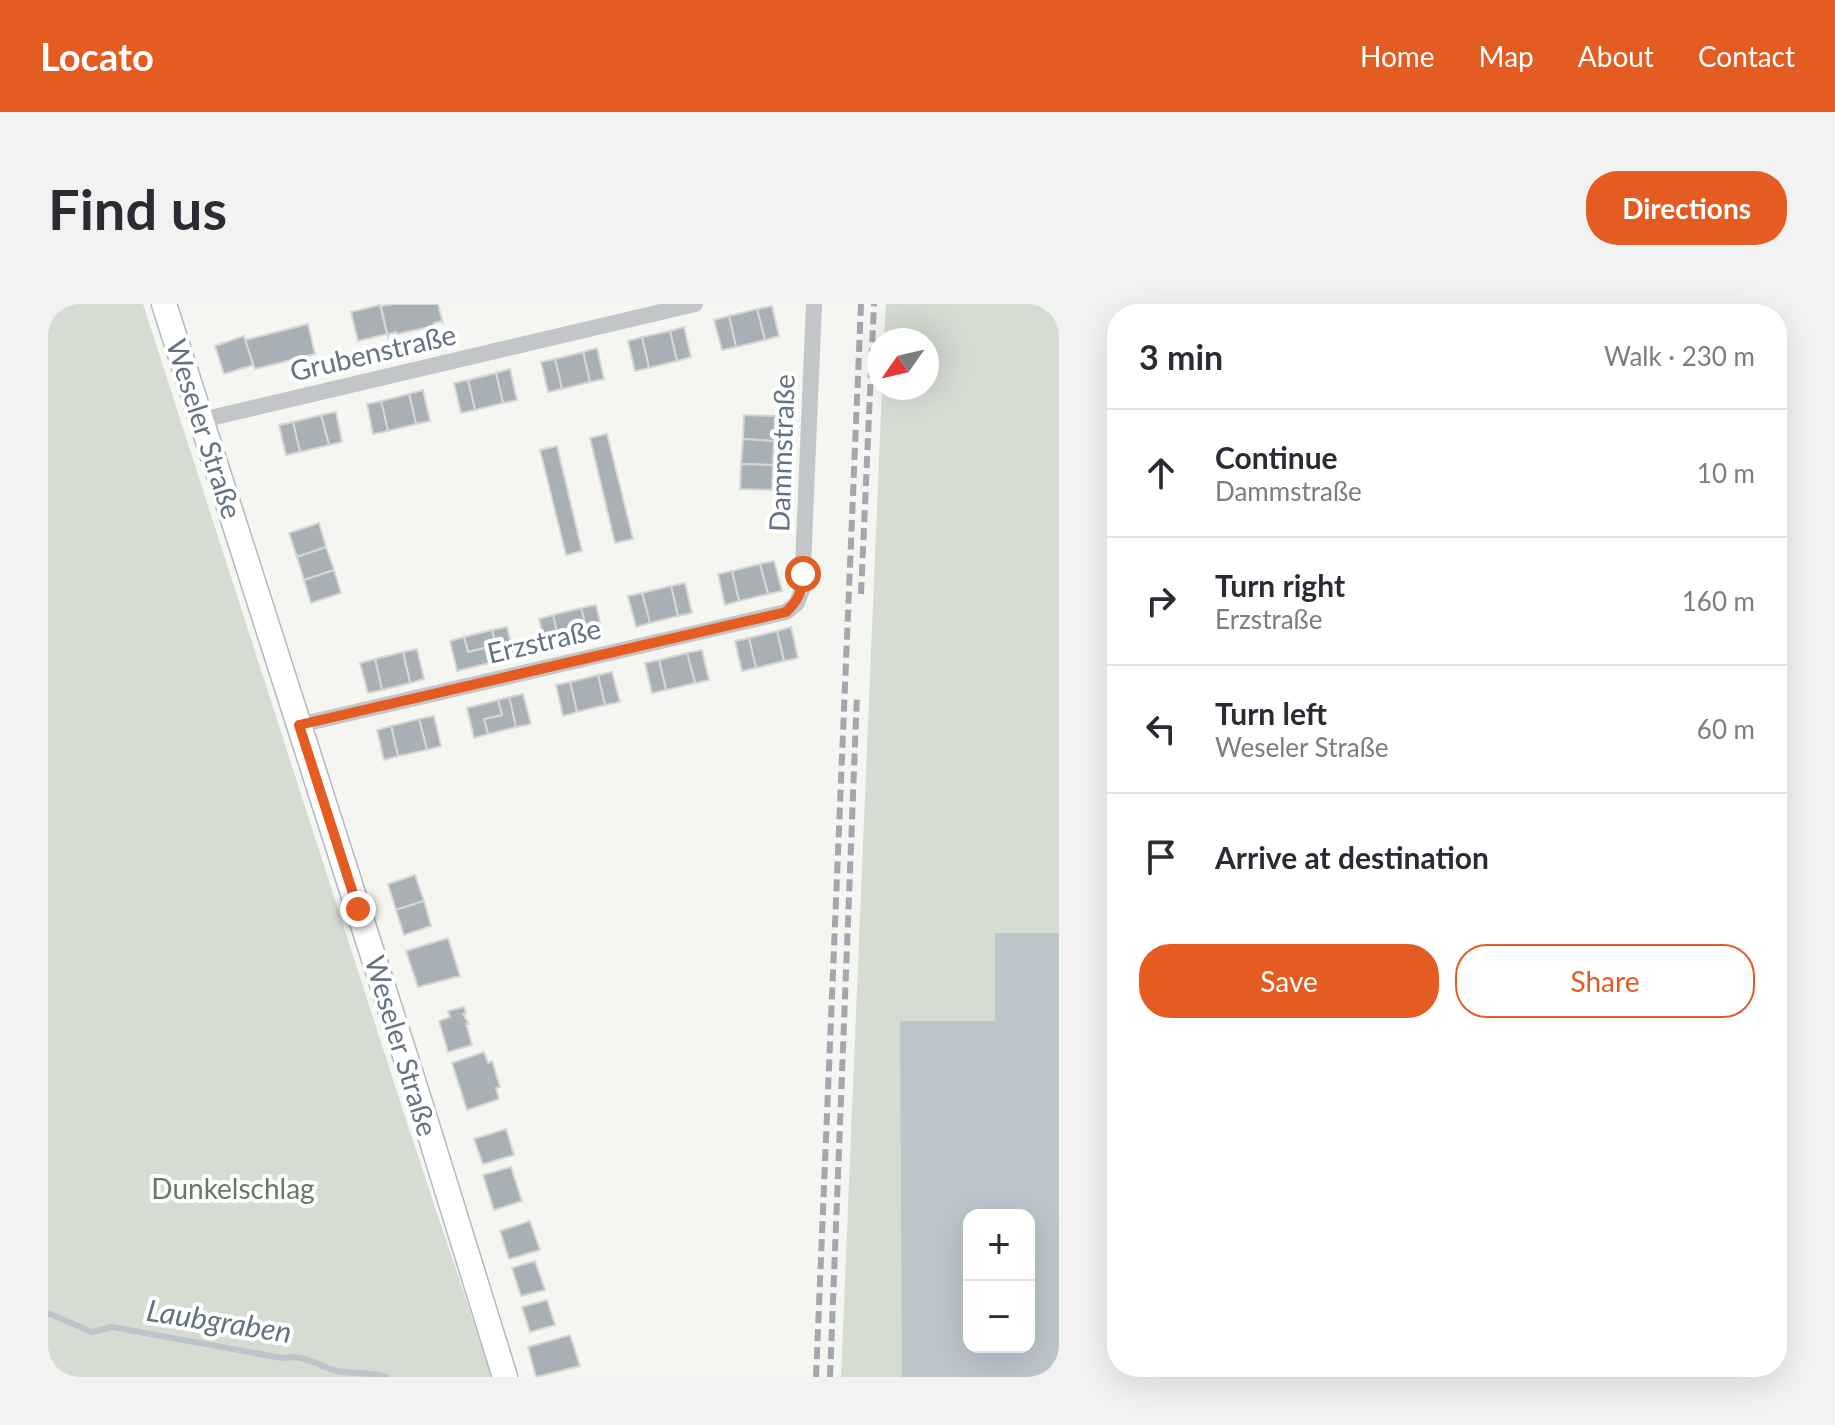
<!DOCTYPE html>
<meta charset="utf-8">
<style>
:root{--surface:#fff;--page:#f2f2f3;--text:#2b2b33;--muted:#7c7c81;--line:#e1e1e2;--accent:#e45c22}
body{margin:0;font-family:Lato,sans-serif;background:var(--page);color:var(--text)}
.controls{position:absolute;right:24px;bottom:24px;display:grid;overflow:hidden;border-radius:16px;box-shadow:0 8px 32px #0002}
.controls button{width:72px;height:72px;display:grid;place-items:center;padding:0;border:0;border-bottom:2px solid var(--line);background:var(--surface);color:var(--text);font:40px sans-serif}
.compass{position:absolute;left:819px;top:24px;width:72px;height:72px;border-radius:50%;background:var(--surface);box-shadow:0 8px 32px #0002;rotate:236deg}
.stop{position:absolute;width:24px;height:24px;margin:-18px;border:6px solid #e45c22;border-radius:50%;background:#fff}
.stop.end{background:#e45c22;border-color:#fff;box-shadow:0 2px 8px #0008}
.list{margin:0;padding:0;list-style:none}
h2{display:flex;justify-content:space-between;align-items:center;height:104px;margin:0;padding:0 32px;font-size:34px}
h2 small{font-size:26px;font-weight:400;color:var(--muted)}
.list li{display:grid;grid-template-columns:52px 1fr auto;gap:24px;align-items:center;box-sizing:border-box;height:128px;padding:0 32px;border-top:2px solid var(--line)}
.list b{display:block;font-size:30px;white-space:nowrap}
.list p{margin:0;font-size:26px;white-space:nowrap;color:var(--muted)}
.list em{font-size:26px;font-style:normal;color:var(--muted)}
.actions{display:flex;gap:16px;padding:24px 32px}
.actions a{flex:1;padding:18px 0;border:2px solid var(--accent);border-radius:32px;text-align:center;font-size:28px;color:var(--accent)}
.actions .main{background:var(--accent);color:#fff}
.icon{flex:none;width:44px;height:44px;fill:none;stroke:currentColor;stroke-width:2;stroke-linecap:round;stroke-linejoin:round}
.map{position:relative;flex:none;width:1011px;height:1073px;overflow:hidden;border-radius:32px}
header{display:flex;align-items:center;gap:48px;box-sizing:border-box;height:112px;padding:0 40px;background:var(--accent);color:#fff}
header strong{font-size:38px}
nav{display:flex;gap:44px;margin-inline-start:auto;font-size:28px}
.intro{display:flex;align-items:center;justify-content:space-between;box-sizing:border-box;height:192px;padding:0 48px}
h1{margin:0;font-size:56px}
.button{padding:20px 36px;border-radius:32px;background:var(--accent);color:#fff;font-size:28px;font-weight:700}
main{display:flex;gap:48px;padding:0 48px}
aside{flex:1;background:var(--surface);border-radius:32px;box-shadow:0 8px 32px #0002}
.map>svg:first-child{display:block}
</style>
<header>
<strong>Locato</strong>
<nav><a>Home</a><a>Map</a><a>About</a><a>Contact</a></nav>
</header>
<div class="intro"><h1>Find us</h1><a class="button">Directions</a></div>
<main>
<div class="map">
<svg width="1011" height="1073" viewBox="0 0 1011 1073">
<rect width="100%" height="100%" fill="#f5f5f1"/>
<g fill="#d5dcd2" fill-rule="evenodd">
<polygon points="0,0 95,0 360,822 444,1073 0,1073"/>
<path d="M 838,0 L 1011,0 L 1011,1073 L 793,1073 L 834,84 L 879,84 L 879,36 L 836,36 ZM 921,911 L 981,911 L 981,1043 L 921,1043 Z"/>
</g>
<path fill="#bbc5ca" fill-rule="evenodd" d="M 947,629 L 1011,629 L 1011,1073 L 854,1073 L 852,717 L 947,717 ZM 921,911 L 981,911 L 981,1043 L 921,1043 Z"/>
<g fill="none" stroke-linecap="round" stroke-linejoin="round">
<path stroke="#bbc5ca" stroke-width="6" d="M 0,1009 L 44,1028 L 64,1023 L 234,1054 C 258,1051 264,1059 285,1066 C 302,1071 321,1067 338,1073"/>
</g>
<g fill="#a8b0b6" stroke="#d6d6d4" stroke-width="2">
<polygon points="345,0 390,0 395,20 393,17 386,19 386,22 349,30 348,28 341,30 340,33 333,2"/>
<polygon points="332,1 339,30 310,37 303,8"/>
<polygon points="724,2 731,32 717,36 709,5"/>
<polygon points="709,5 717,36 688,43 681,12"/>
<polygon points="681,12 688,43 674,46 666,16"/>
<polygon points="260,20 267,50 207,65 197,36"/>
<polygon points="636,23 643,53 629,57 622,27"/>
<polygon points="622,27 629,57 601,64 594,33"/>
<polygon points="196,32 205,61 176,70 167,42"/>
<polygon points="594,33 601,64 587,67 580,37"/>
<polygon points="549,44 556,75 542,78 535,48"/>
<polygon points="535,48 542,78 514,85 507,55"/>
<polygon points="507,55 514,85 500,88 493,58"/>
<polygon points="462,65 469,96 455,99 448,69"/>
<polygon points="448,69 455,99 427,106 420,76"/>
<polygon points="420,76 427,106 413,109 406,79"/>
<polygon points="375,86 382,117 368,120 361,90"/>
<polygon points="361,90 368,120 340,127 333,97"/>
<polygon points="333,97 340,127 325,130 319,100"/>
<polygon points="288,108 294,138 281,141 273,111"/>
<polygon points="273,111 281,141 252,148 245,118"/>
<polygon points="696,111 727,112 726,137 695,135"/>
<polygon points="245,118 252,148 238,151 231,121"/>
<polygon points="559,130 585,235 567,239 542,134"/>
<polygon points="695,135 726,137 725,161 693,160"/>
<polygon points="509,142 534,247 518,251 492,146"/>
<polygon points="693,160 725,161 724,186 692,185"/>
<polygon points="271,219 278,243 249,253 241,229"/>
<polygon points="278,243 286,266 256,276 249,253"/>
<polygon points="726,257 734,287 720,290 712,260"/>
<polygon points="712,260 720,290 691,297 684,267"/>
<polygon points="286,266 293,289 263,299 256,276"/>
<polygon points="684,267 691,297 677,301 670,270"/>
<polygon points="637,279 644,309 630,312 623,282"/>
<polygon points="623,282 630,312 602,319 594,289"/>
<polygon points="594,289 602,319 588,323 580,292"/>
<polygon points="548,301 555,331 541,334 533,304"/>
<polygon points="533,304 541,334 512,341 505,311"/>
<polygon points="505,311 512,341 498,345 491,315"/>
<polygon points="459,323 466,353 441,359 437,344 448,341 444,326"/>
<polygon points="743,323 750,354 736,357 729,327"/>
<polygon points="444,326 448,341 420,348 416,333"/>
<polygon points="729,327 736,357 708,364 701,334"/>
<polygon points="416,333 420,348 437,344 441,359 409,367 402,337"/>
<polygon points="701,334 708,364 694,367 687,337"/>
<polygon points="369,345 376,375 362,379 355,348"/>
<polygon points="654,346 661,376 647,379 639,349"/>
<polygon points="355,348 362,379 334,386 327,355"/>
<polygon points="639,349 647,379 618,386 611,356"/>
<polygon points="327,355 334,386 320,389 312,359"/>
<polygon points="611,356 618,386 604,389 597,359"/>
<polygon points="564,368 572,398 557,401 550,371"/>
<polygon points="550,371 557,401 529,408 522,378"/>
<polygon points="522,378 529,408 515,412 508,381"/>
<polygon points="475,390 483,420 468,423 461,393"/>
<polygon points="461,393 468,423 440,430 436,415 454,411 450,396"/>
<polygon points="450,396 454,411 436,415 440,430 426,434 419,404"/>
<polygon points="386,412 393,442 379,446 371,415"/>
<polygon points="371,415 379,446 350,452 343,422"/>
<polygon points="343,422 350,452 336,456 329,426"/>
<polygon points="367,571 376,597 348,606 340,580"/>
<polygon points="376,597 383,622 356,631 348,606"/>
<polygon points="400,634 412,672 370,683 358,647"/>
<polygon points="416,703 418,709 415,710 421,720 418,720 424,741 400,748 391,717 402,713 400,707"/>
<polygon points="436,748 440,759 444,757 452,783 448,784 451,795 419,806 404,759"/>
<polygon points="458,825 466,851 435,860 426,835"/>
<polygon points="463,863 474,897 446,906 435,871"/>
<polygon points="482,917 492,946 461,955 452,927"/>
<polygon points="487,957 497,986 473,992 464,964"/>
<polygon points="499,996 507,1021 482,1028 474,1003"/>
<polygon points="522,1031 532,1062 488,1073 480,1043"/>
</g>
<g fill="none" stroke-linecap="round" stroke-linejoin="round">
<g stroke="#b4b9be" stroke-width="27">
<polyline id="secondary" points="116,0 369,789 457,1073"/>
</g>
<g stroke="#c2c6c9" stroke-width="16">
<polyline points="154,116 647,0"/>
<polyline points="251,421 738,308 749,299 754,286 766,0"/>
</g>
<use href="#secondary" stroke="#fff" stroke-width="24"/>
<g stroke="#a3a8ae" stroke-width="6" stroke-dasharray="12 6" stroke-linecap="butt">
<polyline points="813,290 826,0"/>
<polyline points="768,1073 813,0"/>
<polyline points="782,1073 809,390"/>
</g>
</g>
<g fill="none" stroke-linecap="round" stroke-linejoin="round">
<path stroke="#e45c22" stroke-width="10" d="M 310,605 L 251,421 L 738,308 C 751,296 754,287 755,270"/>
</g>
<g text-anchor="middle" stroke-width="8" stroke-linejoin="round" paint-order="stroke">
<g font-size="28" fill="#647383" stroke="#fff">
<text transform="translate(325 49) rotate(-13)" y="10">Grubenstraße</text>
<text transform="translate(156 125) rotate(72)" y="10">Weseler Straße</text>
<text transform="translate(734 149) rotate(-88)" y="10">Dammstraße</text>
<text transform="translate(496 337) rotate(-13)" y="10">Erzstraße</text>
<text transform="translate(353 742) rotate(73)" y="10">Weseler Straße</text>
</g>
<g font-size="28" fill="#667a63" stroke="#fff">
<text x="185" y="895">Dunkelschlag</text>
</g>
<g font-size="30" font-style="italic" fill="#5f7580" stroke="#fff">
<text transform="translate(171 1018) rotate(9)" y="10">Laubgraben</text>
</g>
</g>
</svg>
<div class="controls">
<button>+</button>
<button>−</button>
</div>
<svg class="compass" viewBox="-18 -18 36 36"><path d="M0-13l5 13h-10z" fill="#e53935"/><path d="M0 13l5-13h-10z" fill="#7c7c81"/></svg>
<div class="stop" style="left:755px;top:270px"></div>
<div class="stop end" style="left:310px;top:605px"></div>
</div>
<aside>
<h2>3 min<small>Walk · 230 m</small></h2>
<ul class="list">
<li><svg class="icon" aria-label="ahead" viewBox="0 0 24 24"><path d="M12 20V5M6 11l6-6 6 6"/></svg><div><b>Continue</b><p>Dammstraße</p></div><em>10 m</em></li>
<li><svg class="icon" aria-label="right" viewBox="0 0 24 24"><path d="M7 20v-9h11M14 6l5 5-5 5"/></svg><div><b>Turn right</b><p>Erzstraße</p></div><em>160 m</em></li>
<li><svg class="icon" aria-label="left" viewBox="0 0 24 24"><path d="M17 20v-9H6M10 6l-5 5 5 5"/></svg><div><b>Turn left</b><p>Weseler Straße</p></div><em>60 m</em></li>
<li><svg class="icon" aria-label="arrive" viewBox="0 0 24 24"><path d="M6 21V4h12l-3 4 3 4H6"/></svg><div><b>Arrive at destination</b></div></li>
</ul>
<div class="actions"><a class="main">Save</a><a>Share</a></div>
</aside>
</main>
